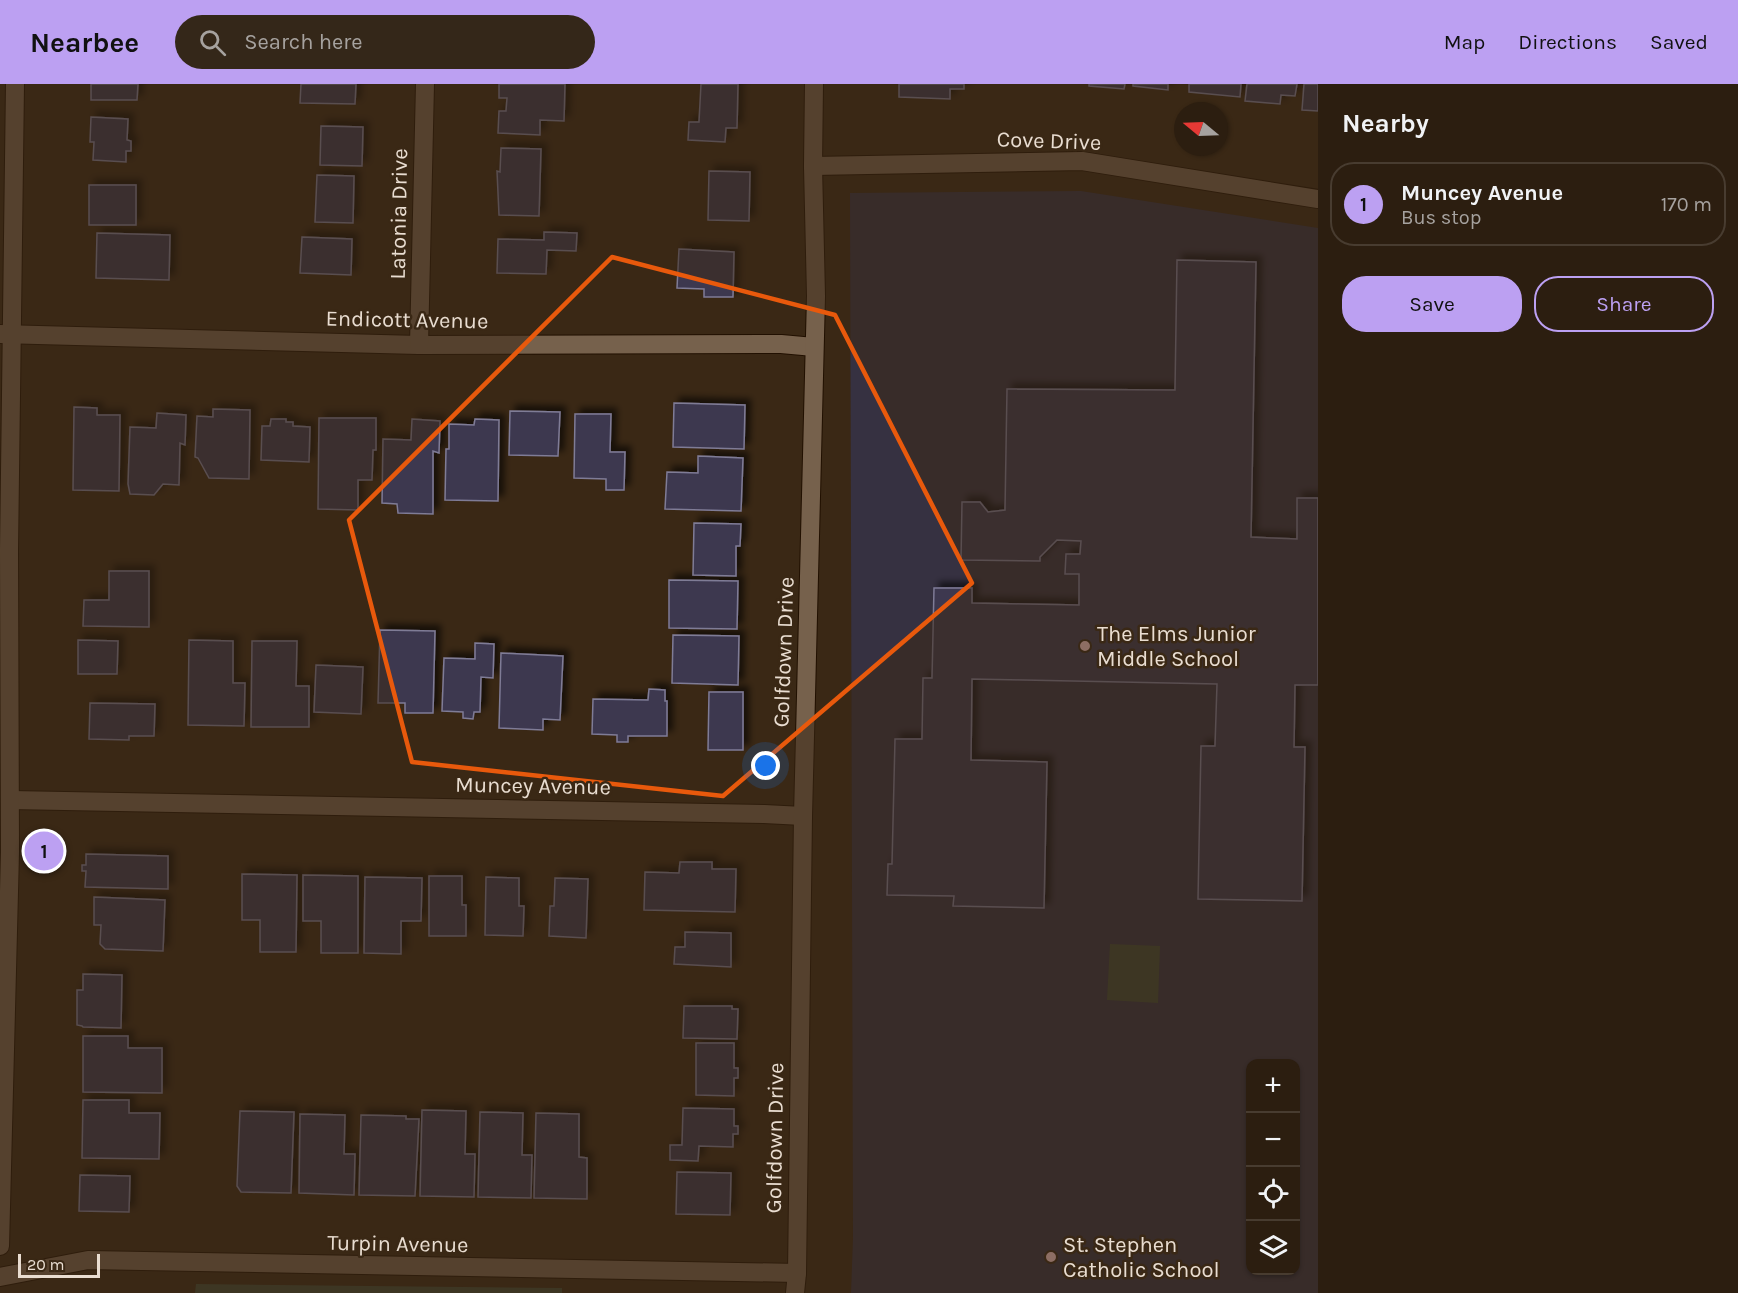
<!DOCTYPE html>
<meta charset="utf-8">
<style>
:root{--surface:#2c1e10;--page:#342719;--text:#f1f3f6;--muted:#a6a29f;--line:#483c30;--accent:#bca0f2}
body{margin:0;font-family:Karla,sans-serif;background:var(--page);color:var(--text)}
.controls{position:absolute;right:18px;bottom:18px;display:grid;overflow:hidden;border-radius:12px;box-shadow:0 2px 4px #0004}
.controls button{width:54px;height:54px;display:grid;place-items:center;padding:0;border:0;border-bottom:2px solid var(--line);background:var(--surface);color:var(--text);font:30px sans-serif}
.compass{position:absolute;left:1174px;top:18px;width:54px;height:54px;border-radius:50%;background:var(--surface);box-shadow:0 2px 4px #0004;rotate:289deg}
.scale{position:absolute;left:18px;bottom:15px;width:82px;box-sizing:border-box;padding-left:6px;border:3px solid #e9ddd1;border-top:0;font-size:16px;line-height:21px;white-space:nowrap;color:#e9ddd1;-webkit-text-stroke:4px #3a2815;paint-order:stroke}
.you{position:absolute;left:766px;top:682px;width:21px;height:21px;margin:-15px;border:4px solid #fff;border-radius:50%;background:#1a73e8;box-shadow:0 0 0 9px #1a73e833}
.badge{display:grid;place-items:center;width:39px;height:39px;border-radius:50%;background:var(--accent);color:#111;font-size:20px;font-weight:700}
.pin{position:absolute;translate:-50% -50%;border:3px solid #fff;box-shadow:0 2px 6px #0006}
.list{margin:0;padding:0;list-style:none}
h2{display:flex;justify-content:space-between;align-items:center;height:78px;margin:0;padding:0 24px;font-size:26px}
h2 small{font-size:20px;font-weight:400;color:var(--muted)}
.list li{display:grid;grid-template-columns:39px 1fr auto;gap:18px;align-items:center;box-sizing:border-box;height:84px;margin:0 12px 12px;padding:0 12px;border:2px solid var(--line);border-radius:24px}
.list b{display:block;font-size:22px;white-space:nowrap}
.list p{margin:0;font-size:20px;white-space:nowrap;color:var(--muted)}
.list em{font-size:20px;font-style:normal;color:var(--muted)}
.actions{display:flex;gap:12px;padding:18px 24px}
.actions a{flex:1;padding:14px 0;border:2px solid var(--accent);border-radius:24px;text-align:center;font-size:21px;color:var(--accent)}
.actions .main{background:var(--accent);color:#111}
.icon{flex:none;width:33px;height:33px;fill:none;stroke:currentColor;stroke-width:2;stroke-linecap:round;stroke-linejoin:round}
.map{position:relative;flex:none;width:1318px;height:1209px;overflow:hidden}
header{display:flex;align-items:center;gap:36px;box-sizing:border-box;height:84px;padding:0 30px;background:var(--accent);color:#111}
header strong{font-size:28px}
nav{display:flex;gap:33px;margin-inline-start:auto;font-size:21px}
.search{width:420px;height:54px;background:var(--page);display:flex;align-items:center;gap:15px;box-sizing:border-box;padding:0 21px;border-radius:33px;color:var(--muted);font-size:22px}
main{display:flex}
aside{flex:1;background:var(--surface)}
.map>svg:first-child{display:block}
</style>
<header>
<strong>Nearbee</strong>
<div class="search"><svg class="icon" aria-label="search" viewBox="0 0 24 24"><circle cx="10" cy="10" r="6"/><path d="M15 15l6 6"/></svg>Search here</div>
<nav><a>Map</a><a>Directions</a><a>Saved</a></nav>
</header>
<main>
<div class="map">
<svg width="1318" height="1209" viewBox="0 0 1318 1209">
<defs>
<filter id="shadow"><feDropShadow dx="5.5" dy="-5.5" stdDeviation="3" flood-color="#0009"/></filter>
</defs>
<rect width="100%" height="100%" fill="#3a2815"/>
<path fill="#363141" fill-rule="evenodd" d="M 1081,107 L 1318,144 L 1318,1209 L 851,1209 L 853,1154 L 850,109 ZM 1250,980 L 1296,980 L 1296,1186 L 1250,1186 Z"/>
<g fill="#414834">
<polygon points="1110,860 1160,862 1158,919 1107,916"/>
<polygon points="196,1200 562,1204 562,1209 195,1209"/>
</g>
<g fill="#3c3850" stroke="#7f7b96" stroke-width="1.5" filter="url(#shadow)">
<polygon points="91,0 138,0 137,16 91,16"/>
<polygon points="301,0 356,0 355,20 300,19"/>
<polygon points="499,0 565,0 564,37 540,36 540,51 498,49 499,27 506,27 507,14 499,14"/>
<polygon points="701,0 738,0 737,44 726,44 725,58 688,56 689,38 699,38"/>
<polygon points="899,0 964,0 964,5 950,5 950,15 899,13"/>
<polygon points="1089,0 1125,0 1124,5 1089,2"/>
<polygon points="1133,0 1168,0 1168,6 1133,2"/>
<polygon points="1189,0 1241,0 1240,13 1189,8"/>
<polygon points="1247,0 1297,0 1295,12 1281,11 1280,20 1245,17"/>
<polygon points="1304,0 1318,0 1318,27 1302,26"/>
<polygon points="91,33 128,35 127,56 131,57 131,67 126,67 126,78 93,76 94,58 90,58"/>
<polygon points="321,42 363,43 362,82 320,81"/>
<polygon points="501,64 541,65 539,132 499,131 497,87 500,88"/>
<polygon points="709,87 750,88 749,137 708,136"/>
<polygon points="317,91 354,92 353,139 315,138"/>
<rect x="89" y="101" width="47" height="40"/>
<polygon points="544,148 577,149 576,167 547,166 546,190 497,189 498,155 544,156"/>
<polygon points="97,149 170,151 169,196 96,194"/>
<polygon points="302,153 352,155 351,191 300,189"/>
<polygon points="679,165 734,168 733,213 704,213 704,205 677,204"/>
<polygon points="1177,176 1256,178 1251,453 1297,455 1297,414 1318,414 1318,601 1295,601 1294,663 1305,663 1302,817 1198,815 1201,662 1215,662 1217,600 972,595 971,676 1047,678 1044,824 953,822 954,812 887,811 888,780 892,780 895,655 922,655 923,594 932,594 934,504 972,504 972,519 1079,521 1079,490 1065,490 1066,470 1080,470 1081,457 1057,456 1040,473 1040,477 961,476 962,418 980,418 988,428 1005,426 1007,305 1175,306"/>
<polygon points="674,319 745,321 744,365 673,363"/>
<polygon points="74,323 97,324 97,331 120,331 119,407 73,406"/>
<polygon points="213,325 250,326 249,395 209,394 198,374 195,373 197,332 213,333"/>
<polygon points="510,327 560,328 558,372 509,371"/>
<polygon points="157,329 186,331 185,361 180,359 179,401 163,400 154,411 130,410 128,400 130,343 156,344"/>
<polygon points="575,330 611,330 610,368 625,368 624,406 606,406 606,395 574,394"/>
<polygon points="319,334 376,334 376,366 373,366 372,396 358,396 358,426 318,425"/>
<polygon points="271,335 286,335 286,338 293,338 293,342 310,343 309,378 261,376 262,342 270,342"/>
<polygon points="412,335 440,337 439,369 433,367 433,430 398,429 397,420 382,419 383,355 411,356"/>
<polygon points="475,335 499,336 498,417 445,416 446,365 449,365 449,340 474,341"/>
<polygon points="698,372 743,374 741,427 665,425 667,388 698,389"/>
<polygon points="694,439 741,440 740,462 736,462 736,492 693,491"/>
<polygon points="109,487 149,487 149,543 83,542 84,516 109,516"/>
<polygon points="669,496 738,497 737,545 669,544"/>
<polygon points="380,546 435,547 433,629 405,629 405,619 378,619"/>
<polygon points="673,551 739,552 738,601 672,599"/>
<polygon points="78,556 118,557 117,590 78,590"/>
<polygon points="189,556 233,557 233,599 245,599 244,642 188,641"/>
<polygon points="252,557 297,557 296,602 309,602 309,643 251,643"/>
<polygon points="475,559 494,560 493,594 481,593 480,628 474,628 473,635 463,634 463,628 442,627 444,574 475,575"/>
<polygon points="501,569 563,572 560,636 543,635 543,646 499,644"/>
<polygon points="316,581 363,583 361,630 314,628"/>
<polygon points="649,605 665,606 665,617 667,617 667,652 628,652 628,658 617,658 617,651 592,650 593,615 648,616"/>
<polygon points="709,608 743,608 743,666 708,666"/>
<polygon points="90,619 155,620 154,652 129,652 129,656 89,655"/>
<polygon points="86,770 168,772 168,805 85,803 86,787 82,787 82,781 86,781"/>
<polygon points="680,778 712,778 712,785 736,785 735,828 644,826 645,788 679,789"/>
<polygon points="242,790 297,791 296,868 260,868 260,836 242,836"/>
<polygon points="303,791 358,792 358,869 321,869 321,837 303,837"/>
<polygon points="429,792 462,792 462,821 466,821 466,852 429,852"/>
<polygon points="365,793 422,794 421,837 401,837 401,870 364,869"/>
<polygon points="486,793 519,794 519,822 524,822 523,852 485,851"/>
<polygon points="555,794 588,795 586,854 549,852 550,822 554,822"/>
<polygon points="94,813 165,816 163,867 105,865 100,860 101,841 94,841"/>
<polygon points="685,848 731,849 731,883 674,880 675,863 685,863"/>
<polygon points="83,890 122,891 121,944 83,943 82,942 77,941 77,906 83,906"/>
<polygon points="684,922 732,922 732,925 738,925 737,955 683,954"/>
<polygon points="83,952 128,952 128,964 162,964 162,1009 83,1008"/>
<polygon points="696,959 734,959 734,984 738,984 738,994 734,994 734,1012 696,1011"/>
<polygon points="83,1016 129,1016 129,1029 160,1029 159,1075 82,1074"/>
<polygon points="683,1024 734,1025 734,1042 738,1042 738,1050 733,1050 733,1063 699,1062 698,1077 670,1076 670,1061 682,1061"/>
<polygon points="422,1026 466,1027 465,1070 475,1070 474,1113 420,1112"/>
<polygon points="240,1027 294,1028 291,1109 241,1108 237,1102"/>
<polygon points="480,1028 523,1029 522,1071 532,1071 531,1114 478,1113"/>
<polygon points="536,1029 579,1030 579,1073 587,1074 587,1115 534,1114"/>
<polygon points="300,1030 345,1031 344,1070 355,1070 354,1111 299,1109"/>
<polygon points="361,1031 406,1032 406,1035 419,1035 415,1112 359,1111"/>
<polygon points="677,1088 731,1089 730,1131 676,1130"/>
<polygon points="80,1091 130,1092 129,1128 79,1127"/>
</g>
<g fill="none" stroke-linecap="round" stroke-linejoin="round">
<g stroke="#211001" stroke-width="20">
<g id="minor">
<polyline points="813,82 1082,77 1318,115"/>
<polyline points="0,250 419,261 781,260 814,263"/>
<polyline points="419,261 425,0"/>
<polyline points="10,716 764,730 803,732"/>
<polyline points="0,1162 10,768 9,467 15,0"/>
<polyline points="0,1193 88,1176 797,1189"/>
<polyline points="795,1209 797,1189 803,732 816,212 813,82 814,0"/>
</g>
</g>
<use href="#minor" stroke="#76614c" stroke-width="18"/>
</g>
<path d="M0 0H1318V1209H0ZM 612,173 L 835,231 L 972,499 L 723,712 L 412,678 L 349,436 Z" fill="#3a2815" fill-opacity=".55" fill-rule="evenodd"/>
<path fill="none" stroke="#e8590c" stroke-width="4.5" stroke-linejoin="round" d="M 612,173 L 835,231 L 972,499 L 723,712 L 412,678 L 349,436 Z"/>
<g fill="#8d6e63" stroke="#3a2815" stroke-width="2">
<circle cx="1085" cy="562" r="6"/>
<circle cx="1051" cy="1173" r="6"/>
</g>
<g text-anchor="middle" stroke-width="5" stroke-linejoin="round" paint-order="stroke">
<g font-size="22" fill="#e9ddd1" stroke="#3a2815">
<text transform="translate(1049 56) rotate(2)" y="8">Cove Drive</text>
<text transform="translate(398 130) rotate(-89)" y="8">Latonia Drive</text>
<text transform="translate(407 235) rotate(1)" y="8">Endicott Avenue</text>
<text transform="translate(783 568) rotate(-88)" y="8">Golfdown Drive</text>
<text transform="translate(533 701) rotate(1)" y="8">Muncey Avenue</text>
<text transform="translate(774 1054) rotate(-89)" y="8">Golfdown Drive</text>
<text transform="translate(398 1159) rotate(1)" y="8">Turpin Avenue</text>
</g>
<g font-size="22" fill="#e9ddd1" stroke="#3a2815" text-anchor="start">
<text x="1097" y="557">The Elms Junior<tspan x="1097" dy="25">Middle School</tspan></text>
<text x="1063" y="1168">St. Stephen<tspan x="1063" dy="25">Catholic School</tspan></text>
</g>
</g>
</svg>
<div class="controls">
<button>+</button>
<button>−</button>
<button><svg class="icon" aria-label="locate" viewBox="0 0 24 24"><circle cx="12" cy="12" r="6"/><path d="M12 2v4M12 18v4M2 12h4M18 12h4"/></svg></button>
<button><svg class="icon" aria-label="layers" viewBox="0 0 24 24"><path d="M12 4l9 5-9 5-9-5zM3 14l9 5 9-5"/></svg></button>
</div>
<svg class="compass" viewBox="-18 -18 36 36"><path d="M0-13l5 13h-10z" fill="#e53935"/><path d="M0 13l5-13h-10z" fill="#a6a29f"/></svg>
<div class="scale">20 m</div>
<div class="you"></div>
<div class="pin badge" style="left:44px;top:767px">1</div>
</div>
<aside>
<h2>Nearby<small></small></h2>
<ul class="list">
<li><span class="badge">1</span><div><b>Muncey Avenue</b><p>Bus stop</p></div><em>170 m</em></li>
</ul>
<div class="actions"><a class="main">Save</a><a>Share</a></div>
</aside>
</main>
